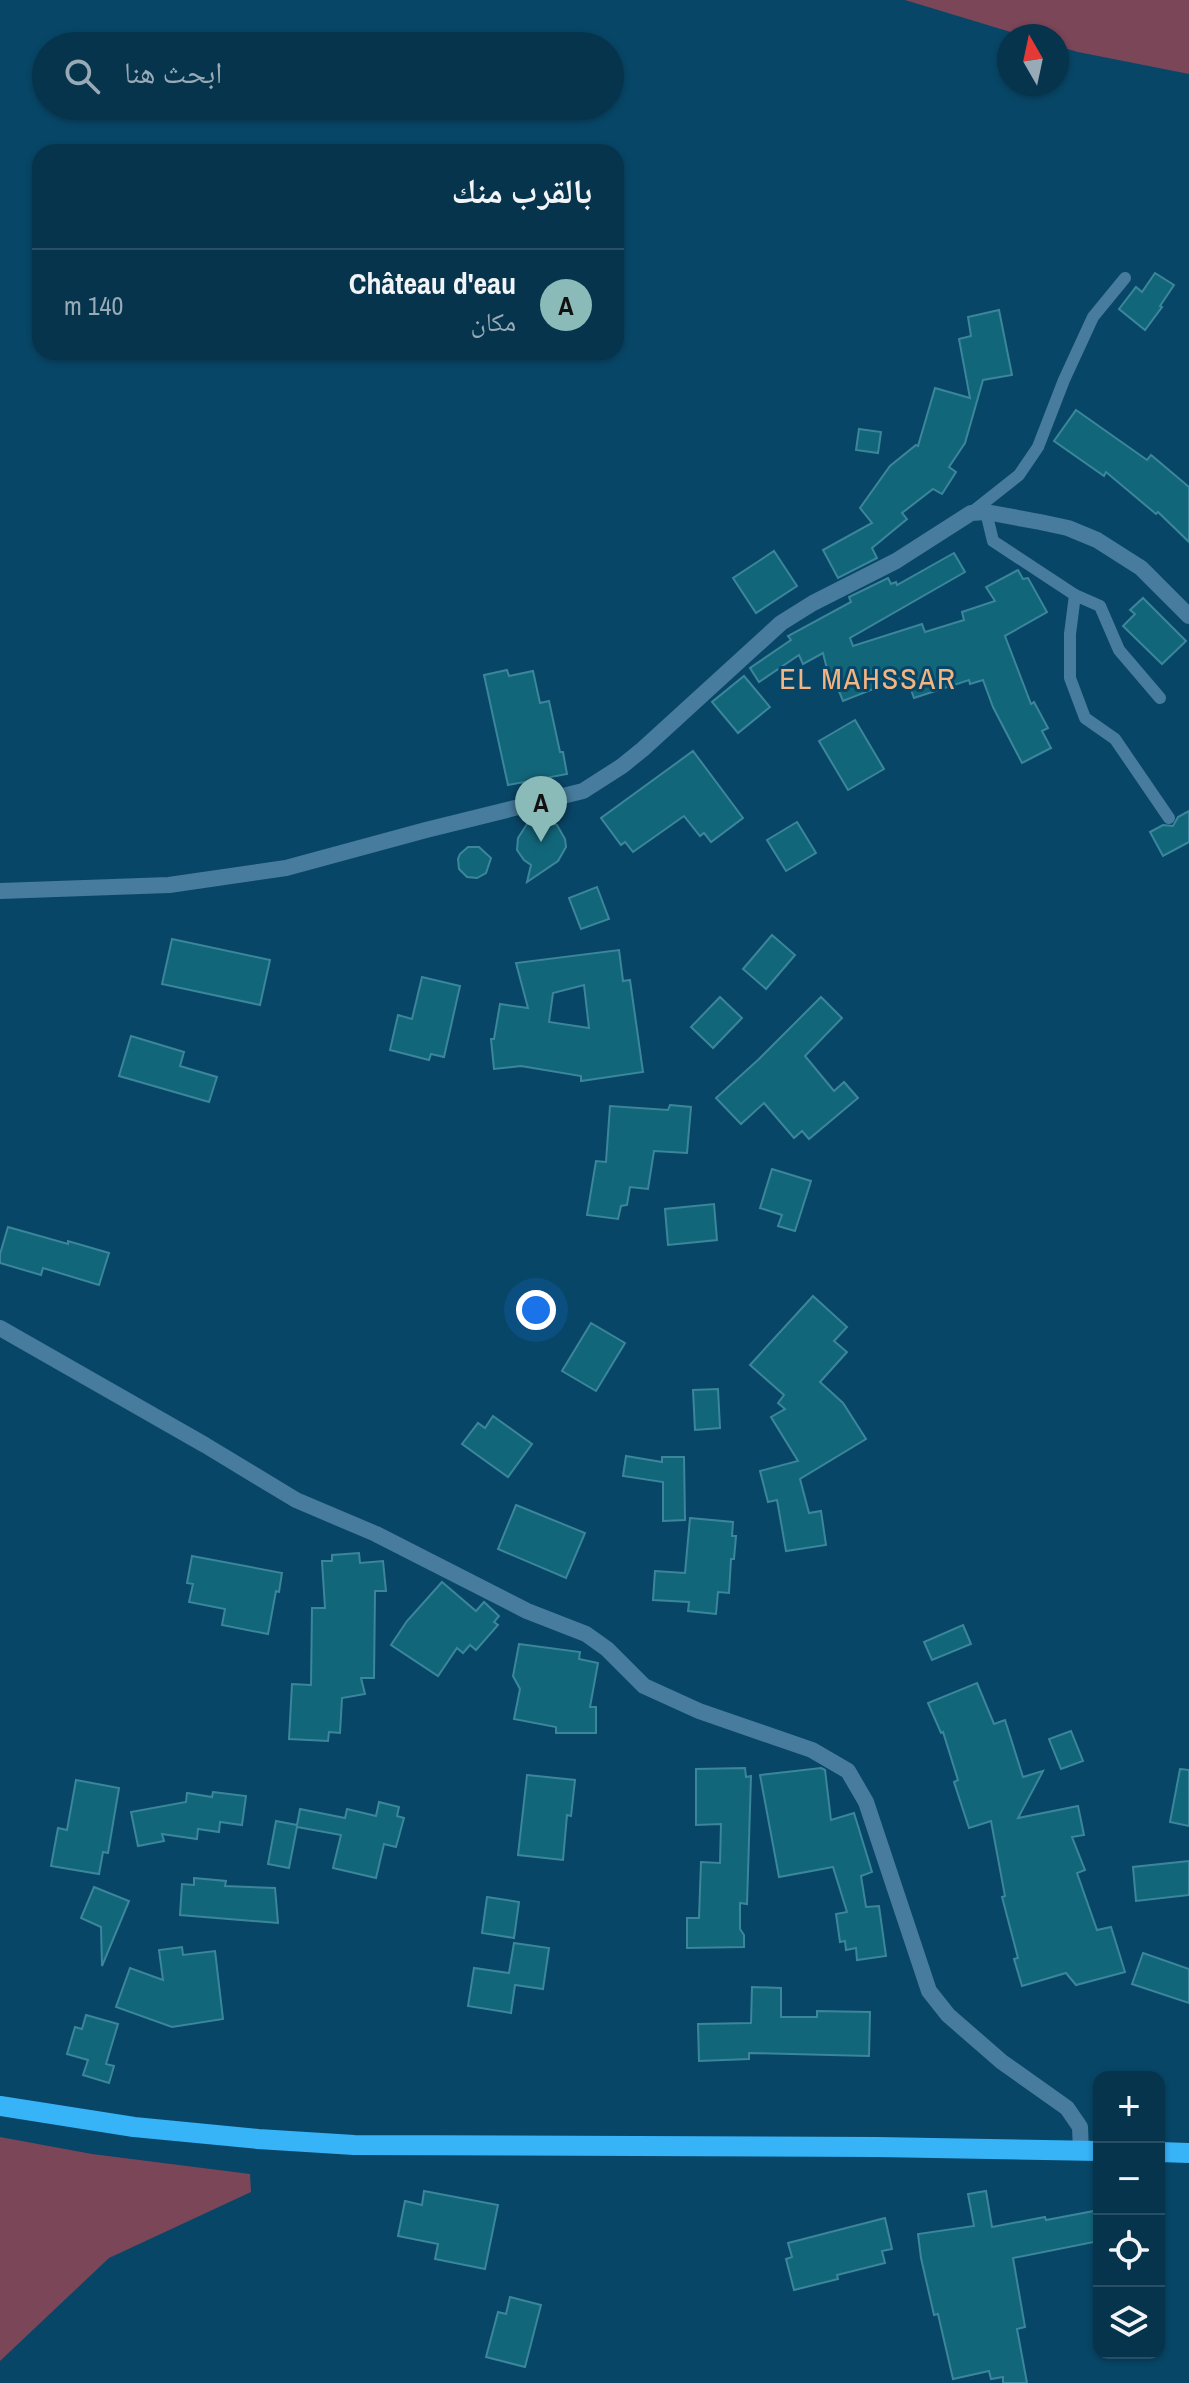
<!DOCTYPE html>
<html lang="ar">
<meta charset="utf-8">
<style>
:root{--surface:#06344d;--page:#143f57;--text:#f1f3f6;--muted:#98aab6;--line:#274f65;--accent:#8bbbb9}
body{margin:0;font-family:"Archivo Narrow","Noto Naskh Arabic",sans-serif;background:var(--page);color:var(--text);direction:rtl}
.controls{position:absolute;right:24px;bottom:24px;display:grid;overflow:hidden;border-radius:16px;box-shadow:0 2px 6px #0004}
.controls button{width:72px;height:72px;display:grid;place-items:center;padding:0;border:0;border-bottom:2px solid var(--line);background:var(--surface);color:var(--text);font:40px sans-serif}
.compass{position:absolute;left:997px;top:24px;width:72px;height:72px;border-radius:50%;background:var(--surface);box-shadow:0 2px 6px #0004;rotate:351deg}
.you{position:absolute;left:536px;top:1310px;width:28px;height:28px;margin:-20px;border:6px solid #fff;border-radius:50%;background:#1a73e8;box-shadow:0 0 0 12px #1a73e833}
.badge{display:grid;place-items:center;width:52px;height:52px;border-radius:50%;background:var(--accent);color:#111;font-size:26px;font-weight:700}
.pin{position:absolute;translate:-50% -66px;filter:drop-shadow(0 2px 4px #0008)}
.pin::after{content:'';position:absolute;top:42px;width:28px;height:24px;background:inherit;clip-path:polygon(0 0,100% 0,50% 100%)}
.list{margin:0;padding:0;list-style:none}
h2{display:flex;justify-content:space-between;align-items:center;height:104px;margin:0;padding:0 32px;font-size:34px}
h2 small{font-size:26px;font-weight:400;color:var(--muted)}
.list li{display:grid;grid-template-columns:52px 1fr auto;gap:24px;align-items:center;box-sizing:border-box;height:112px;padding:0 32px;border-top:2px solid var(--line)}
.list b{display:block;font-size:30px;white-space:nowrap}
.list p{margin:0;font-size:26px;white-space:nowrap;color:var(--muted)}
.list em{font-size:26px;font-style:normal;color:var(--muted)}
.icon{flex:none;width:44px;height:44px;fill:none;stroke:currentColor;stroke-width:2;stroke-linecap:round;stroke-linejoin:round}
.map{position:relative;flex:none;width:1189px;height:2383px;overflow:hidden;direction:ltr}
.search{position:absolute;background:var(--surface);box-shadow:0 2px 6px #0004;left:32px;top:32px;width:592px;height:88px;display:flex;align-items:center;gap:20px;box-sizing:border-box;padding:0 28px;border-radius:44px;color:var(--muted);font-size:30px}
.panel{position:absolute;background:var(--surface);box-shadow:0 2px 6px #0004;left:32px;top:144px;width:592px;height:216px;border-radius:24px;direction:rtl}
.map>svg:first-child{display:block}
</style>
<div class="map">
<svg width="1189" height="2383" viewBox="0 0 1189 2383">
<rect width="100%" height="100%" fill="#084667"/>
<g fill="#7b4658">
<polygon points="905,0 1189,0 1189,74 1078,52 1057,46 1057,36 1024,36"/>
<polygon points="0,2137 92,2154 250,2174 251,2192 109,2258 0,2361"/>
</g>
<g fill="#12667a" stroke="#3b869b" stroke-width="2" fill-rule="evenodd">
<polygon points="1155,273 1174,285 1160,306 1162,307 1145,330 1119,309 1136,287 1142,292"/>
<polygon points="999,310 1012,375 983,380 965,443 949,467 956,472 942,494 933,489 902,513 907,519 872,548 877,558 838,578 823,550 872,523 860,508 890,466 916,445 918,446 935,388 970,398 959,339 971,336 968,317"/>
<polygon points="1076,410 1147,460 1151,455 1189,487 1189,542 1158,512 1156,514 1106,472 1104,476 1054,441"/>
<polygon points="859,429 881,432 878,453 856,450"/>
<polygon points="774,551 797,586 756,613 733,578"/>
<polygon points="954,553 965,572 850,638 853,646 922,624 925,632 964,620 962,612 995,601 986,587 1018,570 1023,579 1028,578 1047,612 1005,636 1031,704 1034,702 1048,728 1042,731 1051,748 1022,763 993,707 983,680 970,684 969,680 914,698 906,676 843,701 836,684 831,685 823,653 803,664 799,655 759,682 750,668 791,640 788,636 851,602 849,597 888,578 891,584 896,582 897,585"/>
<polygon points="1143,598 1186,641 1162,664 1123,626 1135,614 1130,610"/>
<polygon points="507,670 509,676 533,671 540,703 549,701 560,752 563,752 567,774 508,785 484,675"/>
<polygon points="744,676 770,707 738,733 712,702"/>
<polygon points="855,720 884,769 848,790 819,741"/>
<polygon points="693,751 743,818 711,842 704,833 700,836 684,816 633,852 625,842 621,845 601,818"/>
<polygon points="1189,811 1189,842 1163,856 1150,832 1163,825 1173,826 1178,817"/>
<polygon points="542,819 557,825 565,839 566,847 558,861 527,882 531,865 524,860 517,850 518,838 527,824"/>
<polygon points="797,822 816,853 786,871 767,840"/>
<polygon points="468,847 479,847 491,858 486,873 477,878 467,877 459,869 458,859 460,854"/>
<polygon points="597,887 609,919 581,929 569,898"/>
<polygon points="772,935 795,955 766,989 743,969"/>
<polygon points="172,939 270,960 260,1005 162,984"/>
<path d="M 619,950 L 623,981 L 630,980 L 643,1072 L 581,1081 L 581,1076 L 521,1066 L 494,1069 L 491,1039 L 494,1039 L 500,1004 L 528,1008 L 516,963 ZM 584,985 L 589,1028 L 549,1022 L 553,993 Z"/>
<polygon points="422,977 460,986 444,1057 431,1054 429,1060 390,1050 398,1015 412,1019"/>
<polygon points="720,997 742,1018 713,1048 691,1027"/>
<polygon points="821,997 842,1018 805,1056 834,1091 844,1082 858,1098 809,1139 802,1131 794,1138 764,1103 741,1124 716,1098 759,1059"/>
<polygon points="131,1036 184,1052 180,1066 217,1077 209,1102 119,1076"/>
<polygon points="670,1105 691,1107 687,1153 654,1151 648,1189 630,1187 627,1205 621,1206 618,1219 587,1215 596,1161 606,1162 610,1106 668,1110"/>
<polygon points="772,1169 811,1181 795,1231 778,1226 782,1215 760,1208"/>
<polygon points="714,1204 717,1240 668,1245 665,1209"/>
<polygon points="8,1227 68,1244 68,1241 109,1253 99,1285 43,1268 41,1275 0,1263 0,1254"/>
<polygon points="813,1296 847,1327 834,1341 847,1352 820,1382 843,1403 866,1439 800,1479 809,1513 821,1511 826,1545 786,1551 777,1500 768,1502 760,1471 798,1461 771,1417 785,1409 778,1403 784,1395 750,1365"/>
<polygon points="591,1323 625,1343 596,1391 562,1371"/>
<polygon points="718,1389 720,1428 695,1430 693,1390"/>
<polygon points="493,1416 532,1444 508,1477 462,1444 478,1423 485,1428"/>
<polygon points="626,1456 662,1462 662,1457 684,1457 685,1520 663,1521 663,1482 623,1476"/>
<polygon points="516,1505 585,1533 566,1578 498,1549"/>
<polygon points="690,1518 733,1522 732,1536 736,1536 734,1559 731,1559 729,1593 718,1592 716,1614 688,1611 689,1602 653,1600 655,1571 685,1573"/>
<polygon points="359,1553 360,1563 383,1561 386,1591 375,1591 374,1678 361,1678 365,1694 342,1698 340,1733 329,1732 328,1741 289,1739 292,1684 311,1685 312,1608 325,1608 322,1561 332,1561 332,1555"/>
<polygon points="192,1556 282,1573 279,1592 276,1591 268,1634 222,1625 225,1609 189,1602 193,1584 187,1583"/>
<polygon points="442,1582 476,1611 484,1602 499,1616 494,1622 498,1625 476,1650 470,1645 463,1653 457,1648 438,1676 391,1645 407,1621"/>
<polygon points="963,1625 971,1644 932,1660 924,1642"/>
<polygon points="519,1644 580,1652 579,1659 598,1663 590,1707 596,1707 596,1733 556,1733 556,1727 514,1719 520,1689 513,1676"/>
<polygon points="977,1683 994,1724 1005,1720 1023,1777 1043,1771 1018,1818 1078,1806 1084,1835 1072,1837 1085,1870 1077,1873 1097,1930 1111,1927 1125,1972 1076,1985 1066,1973 1022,1986 1014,1959 1018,1958 1002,1897 1005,1896 991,1821 969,1828 954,1782 958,1780 943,1732 941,1733 928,1703"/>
<polygon points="1071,1731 1083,1761 1061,1769 1049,1739"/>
<polygon points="745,1768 746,1777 751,1776 747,1904 740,1903 740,1929 744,1935 744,1947 687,1948 687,1918 699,1918 701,1862 720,1863 721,1824 696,1825 696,1769"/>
<polygon points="821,1768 825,1770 831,1820 854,1813 872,1872 861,1876 866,1907 879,1906 886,1956 857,1960 856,1948 846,1950 845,1941 840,1942 836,1914 847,1912 833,1867 779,1877 760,1775"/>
<polygon points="1180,1769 1189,1770 1189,1826 1170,1822"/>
<polygon points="527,1775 575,1780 571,1816 567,1815 563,1860 518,1855"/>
<polygon points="76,1780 119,1788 108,1853 103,1852 99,1874 51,1866 58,1828 67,1830"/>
<polygon points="213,1792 246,1796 242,1825 220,1822 219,1832 198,1829 197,1839 162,1834 164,1841 138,1846 131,1812 186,1802 187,1793 212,1797"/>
<polygon points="379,1802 399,1807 397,1816 404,1818 396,1847 384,1844 376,1878 333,1868 341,1835 297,1827 289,1868 268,1864 276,1821 297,1825 300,1809 345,1818 347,1809 376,1816"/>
<polygon points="1189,1861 1189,1895 1136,1901 1133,1867"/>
<polygon points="194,1878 226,1881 225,1886 275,1888 278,1923 180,1915 182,1884 194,1885"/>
<polygon points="94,1887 129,1901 102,1966 101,1927 81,1918"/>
<polygon points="487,1897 519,1902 514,1938 482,1933"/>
<polygon points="514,1943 549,1948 543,1989 515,1985 511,2013 468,2006 474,1968 509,1973"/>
<polygon points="182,1947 183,1955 215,1951 223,2019 172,2027 116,2007 130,1968 163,1980 159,1950"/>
<polygon points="1143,1953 1189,1969 1189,2003 1132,1984"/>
<polygon points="752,1987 781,1988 781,2017 817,2017 817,2011 870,2012 869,2056 749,2053 749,2059 699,2061 698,2024 751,2023"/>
<polygon points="86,2015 118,2024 106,2064 114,2066 109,2083 83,2075 88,2060 67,2054 75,2027 82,2029"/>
<polygon points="424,2191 498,2205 485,2269 435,2259 438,2244 398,2236 405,2201 422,2205"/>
<polygon points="986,2191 992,2227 1045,2217 1046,2220 1099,2210 1099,2241 1013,2258 1025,2327 1017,2329 1027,2383 1003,2383 1003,2377 991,2379 989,2371 953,2379 938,2314 934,2315 921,2258 918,2234 974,2226 968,2194"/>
<polygon points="885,2218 892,2249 882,2251 885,2263 837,2275 838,2279 794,2290 786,2259 792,2257 788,2243"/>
<polygon points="510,2297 541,2305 525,2367 486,2357 498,2312 506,2314"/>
</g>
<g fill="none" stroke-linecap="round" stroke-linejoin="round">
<g stroke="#477c9e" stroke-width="12">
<polyline points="986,512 993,541 1075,595 1100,606 1119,650 1160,698"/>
<polyline points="971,513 1019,475 1038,447 1064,380 1093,317 1125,278"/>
<polyline points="1075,595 1070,634 1070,678 1085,718 1115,739 1169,818"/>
</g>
<g stroke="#477c9e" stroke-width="16">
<polyline points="0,891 169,885 286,868 426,830 583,791 622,766 643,749 781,623 813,603 896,561 971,513 986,512 1040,522 1068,528 1097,540 1141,568 1189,616"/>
<polyline points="0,1328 205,1445 296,1500 376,1534 527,1611 586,1634 607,1649 644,1686 699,1711 812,1750 848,1771 866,1802 929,1991 948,2015 1002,2062 1067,2108 1080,2127 1081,2151"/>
</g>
<g stroke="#37b3f8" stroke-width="20">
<polyline points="0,2106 134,2127 258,2139 354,2145 877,2147 1099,2151"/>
<polyline points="1159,2152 1189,2153"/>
</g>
</g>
<g text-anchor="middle" stroke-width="6" stroke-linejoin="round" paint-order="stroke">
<g font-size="30" letter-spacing="2" fill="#f5b582" stroke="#084667">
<text x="868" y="689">EL MAHSSAR</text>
</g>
</g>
</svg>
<div class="controls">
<button>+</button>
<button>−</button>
<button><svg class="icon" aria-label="locate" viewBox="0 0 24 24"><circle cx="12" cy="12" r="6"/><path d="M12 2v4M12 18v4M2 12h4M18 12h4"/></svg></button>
<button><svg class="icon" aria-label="layers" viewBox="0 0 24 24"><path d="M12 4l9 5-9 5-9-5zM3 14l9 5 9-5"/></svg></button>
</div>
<svg class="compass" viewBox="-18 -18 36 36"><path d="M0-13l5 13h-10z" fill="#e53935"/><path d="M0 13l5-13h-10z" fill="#98aab6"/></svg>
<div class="you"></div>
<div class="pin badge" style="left:541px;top:842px">A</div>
<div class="search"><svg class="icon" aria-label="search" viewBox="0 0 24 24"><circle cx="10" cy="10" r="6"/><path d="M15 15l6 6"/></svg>ابحث هنا</div>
<section class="panel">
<h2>بالقرب منك<small></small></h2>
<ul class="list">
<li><span class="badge">A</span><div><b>Château d'eau</b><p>مكان</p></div><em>140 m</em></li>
</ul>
</section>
</div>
